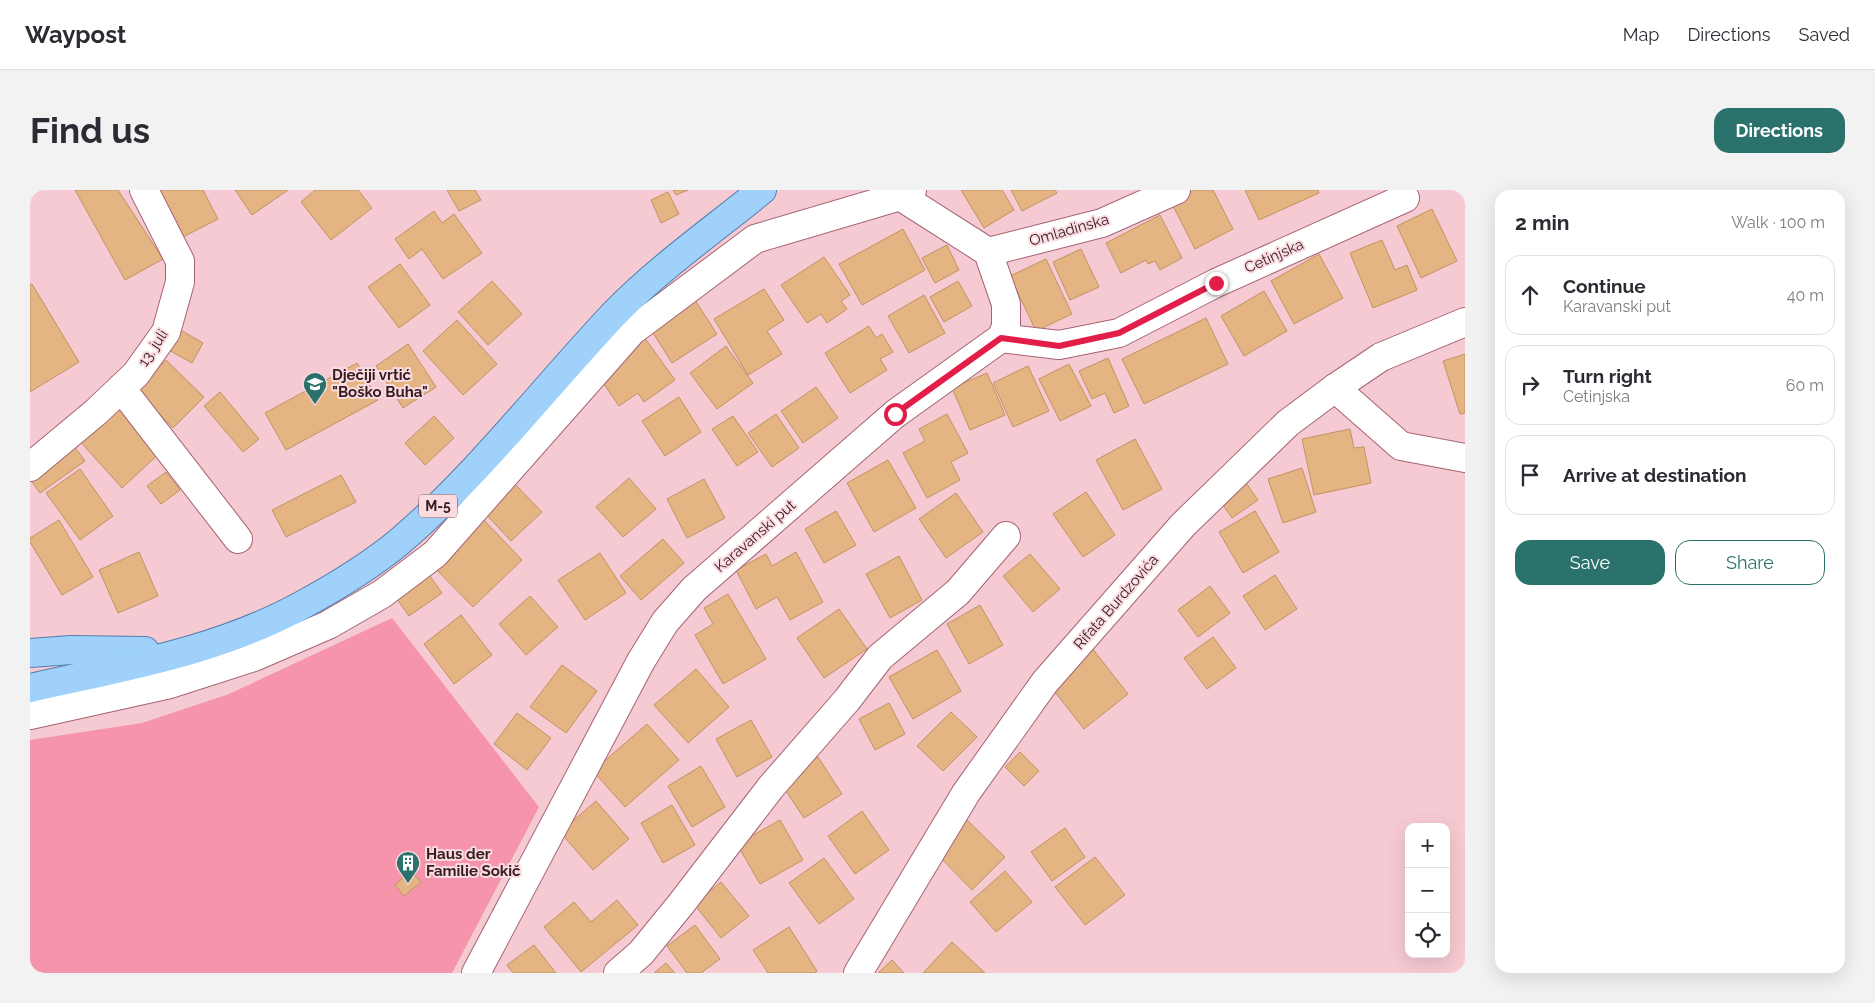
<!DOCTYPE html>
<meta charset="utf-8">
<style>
:root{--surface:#fff;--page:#f2f2f3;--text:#2b2b33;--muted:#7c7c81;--line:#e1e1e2;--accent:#2a726b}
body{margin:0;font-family:Raleway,sans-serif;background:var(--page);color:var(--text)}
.controls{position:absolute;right:15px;bottom:15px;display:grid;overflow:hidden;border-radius:10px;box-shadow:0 5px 20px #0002}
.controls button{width:45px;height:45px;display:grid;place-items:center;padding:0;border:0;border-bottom:1px solid var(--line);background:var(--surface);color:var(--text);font:25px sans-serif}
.stop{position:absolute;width:15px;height:15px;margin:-11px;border:4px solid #e11d48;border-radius:50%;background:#fff}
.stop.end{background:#e11d48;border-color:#fff;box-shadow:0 1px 5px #0008}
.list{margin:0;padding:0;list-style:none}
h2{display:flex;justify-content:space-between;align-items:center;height:65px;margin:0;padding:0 20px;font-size:21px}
h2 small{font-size:16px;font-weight:400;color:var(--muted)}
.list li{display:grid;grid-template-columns:32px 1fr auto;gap:15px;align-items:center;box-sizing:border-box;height:80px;margin:0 10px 10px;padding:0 10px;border:1px solid var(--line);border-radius:15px}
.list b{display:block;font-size:19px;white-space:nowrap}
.list p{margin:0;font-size:16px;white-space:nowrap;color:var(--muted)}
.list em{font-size:16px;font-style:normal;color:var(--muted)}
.actions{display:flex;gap:10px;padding:15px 20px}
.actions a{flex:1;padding:11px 0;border:1px solid var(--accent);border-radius:15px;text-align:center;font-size:18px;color:var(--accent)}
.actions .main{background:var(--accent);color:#fff}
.icon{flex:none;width:28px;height:28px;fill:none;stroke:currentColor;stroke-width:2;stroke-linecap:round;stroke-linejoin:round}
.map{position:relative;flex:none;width:1435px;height:783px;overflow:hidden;border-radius:15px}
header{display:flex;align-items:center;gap:30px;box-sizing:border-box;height:70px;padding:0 25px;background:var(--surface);border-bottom:1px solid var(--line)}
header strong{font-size:24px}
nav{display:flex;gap:28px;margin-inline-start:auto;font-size:18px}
.intro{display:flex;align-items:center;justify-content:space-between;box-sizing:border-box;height:120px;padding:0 30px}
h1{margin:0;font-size:35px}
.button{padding:12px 22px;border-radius:15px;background:var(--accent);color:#fff;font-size:18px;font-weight:700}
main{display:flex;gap:30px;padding:0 30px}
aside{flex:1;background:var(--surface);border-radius:15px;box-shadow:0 5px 20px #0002}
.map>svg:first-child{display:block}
</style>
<header>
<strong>Waypost</strong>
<nav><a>Map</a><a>Directions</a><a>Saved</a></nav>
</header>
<div class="intro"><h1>Find us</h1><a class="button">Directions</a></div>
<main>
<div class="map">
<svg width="1435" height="783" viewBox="0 0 1435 783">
<rect width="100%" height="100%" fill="#f6cad2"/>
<polygon fill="#f594aa" points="362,428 509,617 422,783 0,783 0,550 112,533 199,504"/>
<g fill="#e5b483" stroke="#c19262">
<polygon points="45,0 88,0 133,69 95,90"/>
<polygon points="126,0 173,0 188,29 151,48"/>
<polygon points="205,0 258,0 222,25"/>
<polygon points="285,0 328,0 342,18 301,50 271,12"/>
<polygon points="417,0 445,0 451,10 429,21"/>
<polygon points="643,0 658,0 646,5"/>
<polygon points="931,0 972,0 984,20 954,38"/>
<polygon points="981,0 1025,0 1027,3 992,21"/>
<polygon points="1165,0 1183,0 1203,39 1165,59 1141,12"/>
<polygon points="1215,0 1288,0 1289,3 1229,30"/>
<polygon points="638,2 649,24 631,33 621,10"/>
<polygon points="1402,19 1427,71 1391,88 1367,36"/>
<polygon points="404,21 412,33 424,24 452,63 413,89 392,59 379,69 365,49"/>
<polygon points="1130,25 1152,68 1130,80 1125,71 1118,74 1116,70 1091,83 1076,53"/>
<polygon points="873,39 895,80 832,115 809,74"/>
<polygon points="1352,50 1365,80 1377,75 1387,100 1343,118 1320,63"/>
<polygon points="917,55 929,80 905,93 892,68"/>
<polygon points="1051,59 1069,97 1040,110 1023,72"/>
<polygon points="1289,64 1313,108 1264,134 1241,91"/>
<polygon points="794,67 820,105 811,111 817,119 797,133 791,124 777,133 751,95"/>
<polygon points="1016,69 1042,124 1006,141 980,86"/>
<polygon points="370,74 400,115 369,138 338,97"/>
<polygon points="462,91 492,124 458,155 428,122"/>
<polygon points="928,91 942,116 914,132 900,107"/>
<polygon points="2,94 49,172 0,202 0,95"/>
<polygon points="734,99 754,130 737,141 752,164 718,185 684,129"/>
<polygon points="1234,101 1257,141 1214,166 1191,126"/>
<polygon points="894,105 915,143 879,163 858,126"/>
<polygon points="665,110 687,144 642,173 620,138"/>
<polygon points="1176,128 1198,174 1114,214 1092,169"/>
<polygon points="427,130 467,174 433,205 393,161"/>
<polygon points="839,136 846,148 852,144 863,162 850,169 857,180 820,203 795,163"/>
<polygon points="149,139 173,153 162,173 137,159"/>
<polygon points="614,147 645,190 614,212 608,203 589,216 569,187"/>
<polygon points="378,154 406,197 373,218 346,176"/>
<polygon points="696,156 723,193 687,219 660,183"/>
<polygon points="1435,164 1435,223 1430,224 1413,171"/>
<polygon points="1078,168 1099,216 1084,223 1075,203 1062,209 1049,181"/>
<polygon points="136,170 174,207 143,238 106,201"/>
<polygon points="327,173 348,210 256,260 235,223"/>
<polygon points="1039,174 1061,216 1030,231 1009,189"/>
<polygon points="998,176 1019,221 983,237 963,193"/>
<polygon points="957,183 975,225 940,240 922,198"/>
<polygon points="786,197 808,228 773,253 751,221"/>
<polygon points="190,202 229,249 213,262 174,216"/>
<polygon points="649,207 671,242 635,266 612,231"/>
<polygon points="88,213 132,261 92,298 48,249"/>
<polygon points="746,224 769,258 742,277 718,243"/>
<polygon points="917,224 938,263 921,272 930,290 897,308 873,263 895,251 889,239"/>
<polygon points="404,226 424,248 395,275 375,253"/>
<polygon points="703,226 728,262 707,276 682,239"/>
<polygon points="1320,239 1324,258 1334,257 1341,293 1284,305 1272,249"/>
<polygon points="1105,249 1132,299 1093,320 1066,270"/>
<polygon points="41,252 55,271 10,303 0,289"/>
<polygon points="858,270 886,318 844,342 817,293"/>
<polygon points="1272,278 1286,322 1253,333 1238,289"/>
<polygon points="50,279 83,326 50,350 16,303"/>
<polygon points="136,282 150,300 131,314 117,296"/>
<polygon points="311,285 326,312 256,347 242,320"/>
<polygon points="599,288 626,319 593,347 566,317"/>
<polygon points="674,289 695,328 657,348 637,309"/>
<polygon points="1214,290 1228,310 1202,328 1188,308"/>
<polygon points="483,292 512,322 481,351 452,320"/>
<polygon points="1056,302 1085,345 1053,367 1023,324"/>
<polygon points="926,303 953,342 916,368 889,329"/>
<polygon points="806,321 826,355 794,373 775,339"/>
<polygon points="1225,321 1249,362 1213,383 1189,342"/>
<polygon points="452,328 492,370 443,417 402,375"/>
<polygon points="29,330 63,387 32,405 0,352 0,348"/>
<polygon points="633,349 654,373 611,410 590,386"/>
<polygon points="109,362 128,406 88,423 69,380"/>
<polygon points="766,362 793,412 760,430 747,407 726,419 706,380 736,364 742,376"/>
<polygon points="570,363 596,403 555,430 528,390"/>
<polygon points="1000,364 1030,399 1003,422 973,386"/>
<polygon points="869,366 892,410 860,428 836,384"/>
<polygon points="397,382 412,403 379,426 364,405"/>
<polygon points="1245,385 1267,419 1235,440 1213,406"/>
<polygon points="1180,396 1200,423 1168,447 1148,420"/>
<polygon points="698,404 736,469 693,494 665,445 683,434 674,418"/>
<polygon points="500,406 528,437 496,465 469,434"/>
<polygon points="950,415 973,455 939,474 917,434"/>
<polygon points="809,419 837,459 794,488 767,448"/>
<polygon points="431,425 462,465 424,494 394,454"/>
<polygon points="1183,447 1206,478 1177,499 1154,468"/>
<polygon points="1062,458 1098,504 1054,539 1018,493"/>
<polygon points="907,460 931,501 883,529 859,487"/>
<polygon points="532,475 567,501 536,543 500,517"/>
<polygon points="666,479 699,517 658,553 624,515"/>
<polygon points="859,513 875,544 845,560 829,529"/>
<polygon points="921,522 947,547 913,581 887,556"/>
<polygon points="487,523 521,548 497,580 464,554"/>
<polygon points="721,530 742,567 707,587 686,549"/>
<polygon points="617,534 649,570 595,617 563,581"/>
<polygon points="990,562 1009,581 994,596 975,577"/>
<polygon points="788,567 812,604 774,628 750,592"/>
<polygon points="671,576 695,617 662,637 638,596"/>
<polygon points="566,611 599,649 563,680 530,642"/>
<polygon points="642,615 665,655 633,673 611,633"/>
<polygon points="832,621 859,660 825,684 798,646"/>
<polygon points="750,630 773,670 730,694 707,654"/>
<polygon points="937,630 975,667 942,700 905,662"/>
<polygon points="1035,638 1055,667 1022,691 1001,662"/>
<polygon points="1065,667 1095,705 1055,735 1025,697"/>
<polygon points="794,668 824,709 789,734 759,693"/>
<polygon points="380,681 391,692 374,706 365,695"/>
<polygon points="975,681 1002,712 966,742 940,712"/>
<polygon points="691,692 719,726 691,748 664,714"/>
<polygon points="587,710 608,735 551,782 514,737 544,712 561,732"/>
<polygon points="665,735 690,769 671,783 657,783 637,756"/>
<polygon points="759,737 787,781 785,783 738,783 723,760"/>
<polygon points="922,752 955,783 893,783"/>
<polygon points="504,755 526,783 483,783 477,775"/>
<polygon points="862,770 874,783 848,783"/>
<polygon points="636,773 645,783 624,783"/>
</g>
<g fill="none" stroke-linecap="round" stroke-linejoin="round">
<g stroke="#a56472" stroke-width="30">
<g id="minor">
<polyline points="958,62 1072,33 1146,0"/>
<polyline points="971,148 1029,155 1089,143 1186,93 1375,8"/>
<polyline points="91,198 208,349"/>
<polyline points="1305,198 1371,256 1435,268"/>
<polyline points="0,277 66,222 106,184 136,142 150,92 150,71 114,0"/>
<polyline points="0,525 140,494 224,467 298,435 352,404 405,364 602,141 725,49 870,6 882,0"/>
<polyline points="446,783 611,471 635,432 664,399 865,224 971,148 976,137 976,114 958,62 870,6"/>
<polyline points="588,783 611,763 651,714 741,597 817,510 850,467 928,402 976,346"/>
<polyline points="828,783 936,603 1015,492 1153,335 1258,233 1305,198 1351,167 1435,132"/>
</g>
</g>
<g stroke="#517ead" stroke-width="30">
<g id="major">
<polyline points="0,463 41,460 115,461"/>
<path d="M 0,498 C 93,477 190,461 274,414 C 307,396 340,376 369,352 C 449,284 513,199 585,123 C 629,78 683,40 732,0"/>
</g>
</g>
<use href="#minor" stroke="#fff" stroke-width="28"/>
<use href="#major" stroke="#9fd1fb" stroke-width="28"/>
</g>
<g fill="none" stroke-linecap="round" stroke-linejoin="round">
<polyline stroke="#e11d48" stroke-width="6" points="865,224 971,148 1029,156 1089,143 1186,93"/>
</g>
<defs>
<g id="school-pin" transform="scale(1.25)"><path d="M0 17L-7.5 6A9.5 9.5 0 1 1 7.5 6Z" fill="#2a726b" stroke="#fadbe0"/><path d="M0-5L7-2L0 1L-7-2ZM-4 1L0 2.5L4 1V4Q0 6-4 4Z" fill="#fff"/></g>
<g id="building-pin" transform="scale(1.25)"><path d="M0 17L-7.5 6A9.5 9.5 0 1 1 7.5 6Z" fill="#2a726b" stroke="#fadbe0"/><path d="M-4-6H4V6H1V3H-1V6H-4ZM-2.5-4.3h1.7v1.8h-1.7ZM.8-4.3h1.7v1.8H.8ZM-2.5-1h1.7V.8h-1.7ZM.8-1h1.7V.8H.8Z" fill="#fff"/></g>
</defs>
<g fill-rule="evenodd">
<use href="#school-pin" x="285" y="194"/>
<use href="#building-pin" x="378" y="673"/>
</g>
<g text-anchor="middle" stroke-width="4" stroke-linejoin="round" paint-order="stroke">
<rect fill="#fadbe0" stroke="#71555a" stroke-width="1" x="389" y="304.5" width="38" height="23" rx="4"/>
<g font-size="14" font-weight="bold" fill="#361b21">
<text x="408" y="321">M-5</text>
</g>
<g font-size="15" fill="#361b21" stroke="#fadbe0">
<text transform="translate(1039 40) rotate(-16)" y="5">Omladinska</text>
<text transform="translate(1244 66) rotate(-24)" y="5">Cetinjska</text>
<text transform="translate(123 158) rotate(-57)" y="5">13. juli</text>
<text transform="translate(725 346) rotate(-41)" y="5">Karavanski put</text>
<text transform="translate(1086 412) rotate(-49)" y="5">Rifata Burdzovića</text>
</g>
<g font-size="15" font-weight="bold" fill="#361b21" stroke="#fadbe0" text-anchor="start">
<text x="302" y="190">Dječiji vrtić<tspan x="302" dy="17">"Boško Buha"</tspan></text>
<text x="396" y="669">Haus der<tspan x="396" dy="17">Familie Sokič</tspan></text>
</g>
</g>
</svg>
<div class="controls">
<button>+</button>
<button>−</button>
<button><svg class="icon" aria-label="locate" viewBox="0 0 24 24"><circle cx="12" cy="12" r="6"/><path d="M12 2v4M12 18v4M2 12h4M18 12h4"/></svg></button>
</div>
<div class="stop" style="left:865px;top:224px"></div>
<div class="stop end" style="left:1186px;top:93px"></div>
</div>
<aside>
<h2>2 min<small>Walk · 100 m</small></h2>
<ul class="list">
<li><svg class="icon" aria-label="ahead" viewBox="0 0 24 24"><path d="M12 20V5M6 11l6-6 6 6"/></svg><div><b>Continue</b><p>Karavanski put</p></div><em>40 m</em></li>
<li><svg class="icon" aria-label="right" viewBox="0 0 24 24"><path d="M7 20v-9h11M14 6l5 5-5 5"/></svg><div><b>Turn right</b><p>Cetinjska</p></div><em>60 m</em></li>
<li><svg class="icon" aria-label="arrive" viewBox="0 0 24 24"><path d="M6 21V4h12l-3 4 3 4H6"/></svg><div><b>Arrive at destination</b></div></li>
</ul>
<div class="actions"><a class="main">Save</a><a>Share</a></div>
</aside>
</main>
